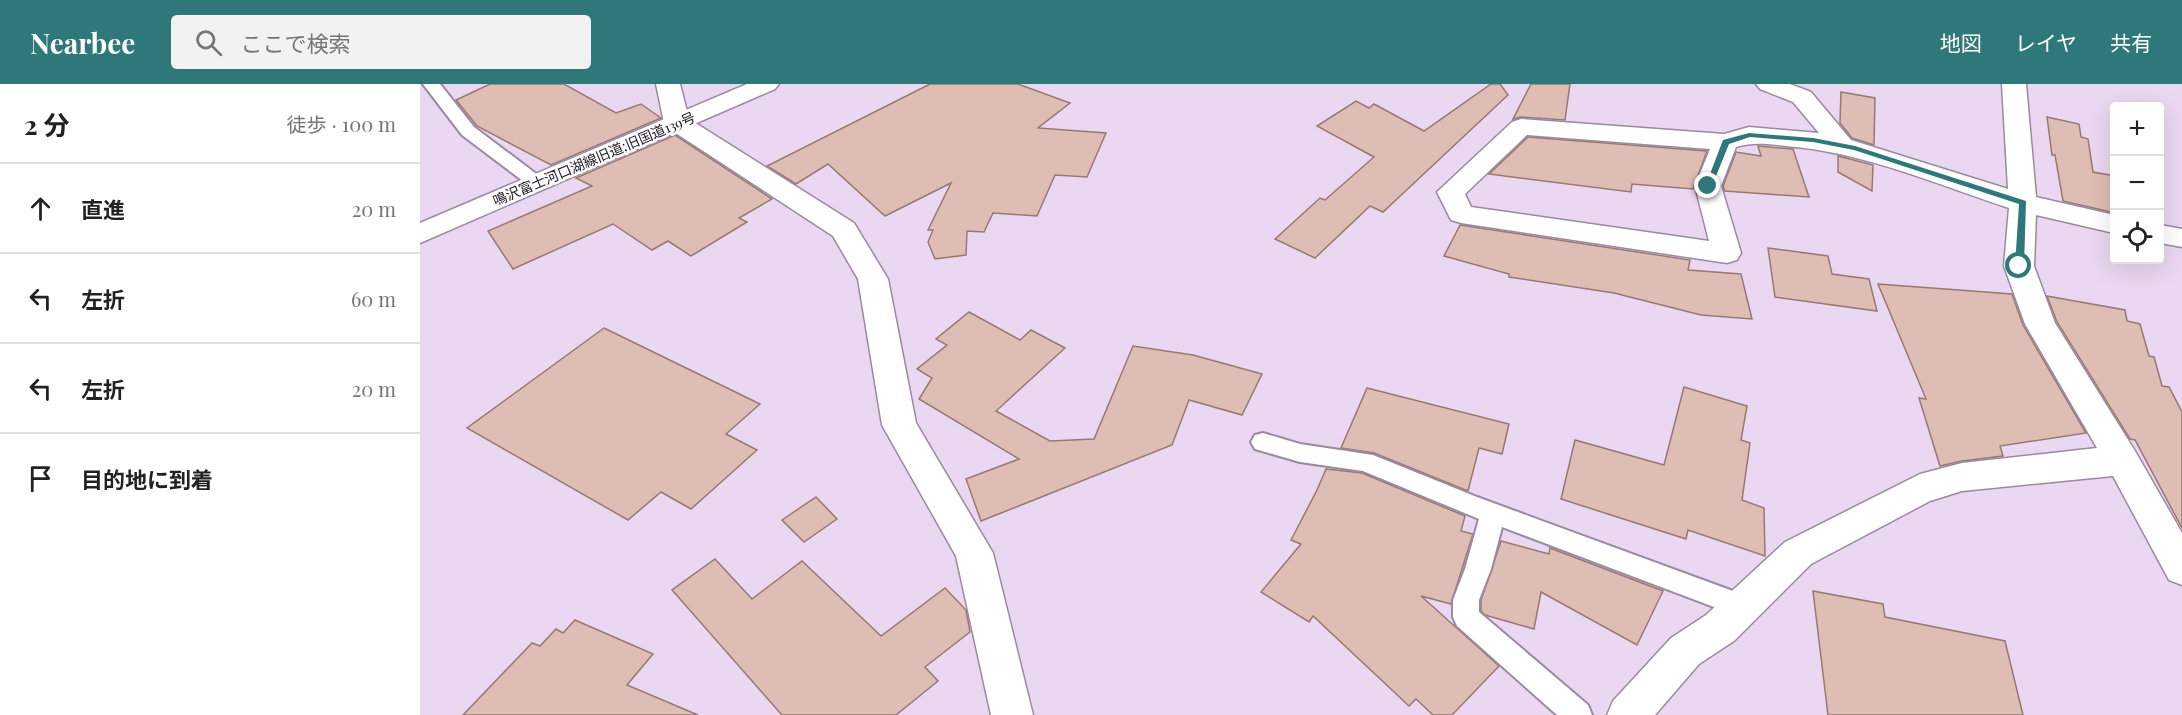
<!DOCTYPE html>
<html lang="ja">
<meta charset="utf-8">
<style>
:root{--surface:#fff;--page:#f2f2f2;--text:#222;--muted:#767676;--line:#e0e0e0;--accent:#2f7879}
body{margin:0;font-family:"Playfair Display","Noto Sans JP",serif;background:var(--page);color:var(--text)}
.controls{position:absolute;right:18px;top:18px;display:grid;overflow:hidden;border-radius:6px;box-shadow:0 6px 24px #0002}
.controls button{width:54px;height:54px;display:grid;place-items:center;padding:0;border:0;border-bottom:2px solid var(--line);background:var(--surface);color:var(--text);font:30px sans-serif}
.stop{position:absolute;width:18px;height:18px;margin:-14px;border:4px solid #2f7879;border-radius:50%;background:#fff}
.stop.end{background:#2f7879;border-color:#fff;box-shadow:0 2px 6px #0008}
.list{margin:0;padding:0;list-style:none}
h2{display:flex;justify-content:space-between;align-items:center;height:78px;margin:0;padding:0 24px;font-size:26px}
h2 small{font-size:20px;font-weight:400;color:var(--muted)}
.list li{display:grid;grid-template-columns:39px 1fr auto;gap:18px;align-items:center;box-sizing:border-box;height:90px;padding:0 24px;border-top:2px solid var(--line)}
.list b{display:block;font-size:22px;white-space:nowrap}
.list em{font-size:20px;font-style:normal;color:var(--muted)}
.icon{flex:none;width:33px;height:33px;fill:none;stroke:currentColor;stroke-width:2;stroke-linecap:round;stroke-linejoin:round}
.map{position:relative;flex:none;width:1762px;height:631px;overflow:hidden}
header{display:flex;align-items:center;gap:36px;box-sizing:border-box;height:84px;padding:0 30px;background:var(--accent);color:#fff}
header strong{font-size:28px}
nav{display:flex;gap:33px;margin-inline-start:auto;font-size:21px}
.search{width:420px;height:54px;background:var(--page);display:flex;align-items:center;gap:15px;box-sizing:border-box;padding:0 21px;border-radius:6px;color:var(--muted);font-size:22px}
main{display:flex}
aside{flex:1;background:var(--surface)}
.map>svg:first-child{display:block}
</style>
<header>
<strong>Nearbee</strong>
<div class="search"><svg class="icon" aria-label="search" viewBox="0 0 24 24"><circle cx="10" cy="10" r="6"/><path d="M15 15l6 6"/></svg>ここで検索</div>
<nav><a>地図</a><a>レイヤ</a><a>共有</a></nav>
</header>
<main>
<aside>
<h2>2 分<small>徒歩 · 100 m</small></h2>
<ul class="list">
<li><svg class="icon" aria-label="ahead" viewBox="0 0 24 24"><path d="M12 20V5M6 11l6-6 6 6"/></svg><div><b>直進</b></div><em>20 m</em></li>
<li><svg class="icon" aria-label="left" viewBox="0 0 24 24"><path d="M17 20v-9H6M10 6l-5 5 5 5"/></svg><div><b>左折</b></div><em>60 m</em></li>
<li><svg class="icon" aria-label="left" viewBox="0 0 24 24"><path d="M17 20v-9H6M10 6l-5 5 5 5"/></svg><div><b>左折</b></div><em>20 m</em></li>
<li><svg class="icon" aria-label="arrive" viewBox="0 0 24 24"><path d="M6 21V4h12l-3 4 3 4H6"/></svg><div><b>目的地に到着</b></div></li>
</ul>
</aside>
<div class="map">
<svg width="1762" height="631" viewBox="0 0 1762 631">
<rect width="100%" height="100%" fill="#ead7f1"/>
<g fill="#debdb4" stroke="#977971" stroke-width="1.5">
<polygon points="70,0 144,0 196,29 221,20 241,34 131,81 57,42 36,16"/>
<polygon points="510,0 598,0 650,19 618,44 686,49 667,93 635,91 617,132 573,129 564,148 547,147 546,171 515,175 508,158 513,146 508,146 531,99 465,132 408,80 376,100 347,82"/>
<polygon points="1071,0 1080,0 1088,11 963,128 950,122 895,174 855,155 900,114 905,116 954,73 897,42 936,17 949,24 954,20 1004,47"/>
<polygon points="1111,0 1150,0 1145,36 1101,33 1093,35"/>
<polygon points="1421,8 1455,14 1454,61 1432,54 1420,39"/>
<polygon points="1627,33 1659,40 1661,53 1668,55 1673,88 1695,92 1695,129 1643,117 1635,71 1632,71"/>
<polygon points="255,51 352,115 319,134 327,138 271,172 248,157 232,166 193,140 93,185 68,147 172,102 156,94"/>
<polygon points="1108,53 1287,67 1273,105 1212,100 1211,108 1069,90"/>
<polygon points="1338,62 1373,65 1389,113 1305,107 1303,102 1316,68 1341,72"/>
<polygon points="1418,72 1453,81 1452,107 1418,88"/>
<polygon points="1040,141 1270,176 1268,186 1321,190 1332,235 1281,231 1194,209 1089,193 1089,190 1024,172"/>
<polygon points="1348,164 1408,172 1412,190 1449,195 1457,227 1355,213"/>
<polygon points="1458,200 1592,210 1603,241 1666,349 1580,362 1583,372 1542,377 1520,382 1499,314 1506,315"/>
<polygon points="1627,212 1705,226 1707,237 1720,240 1729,272 1734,273 1742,302 1749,303 1762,328 1762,444 1715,356 1710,355 1637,238"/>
<polygon points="549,228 600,256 611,246 645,264 576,327 630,357 674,355 713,262 773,271 842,290 822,331 769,316 752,361 561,437 546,395 599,375 499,315 512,294 497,285 527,261 516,255"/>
<polygon points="184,244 340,320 306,350 337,366 271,425 241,408 208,436 47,344"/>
<polygon points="1264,303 1327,322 1321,356 1330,359 1322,416 1344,424 1345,472 1268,446 1266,455 1141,415 1155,356 1244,381"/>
<polygon points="947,304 1089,340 1082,370 1059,364 1048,407 954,369 921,364"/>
<polygon points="906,385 942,389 1045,432 1041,447 1053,450 1031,520 1001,512 1079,582 1032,631 1013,631 996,615 989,622 893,532 889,538 841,508 881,460 871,456 897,406"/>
<polygon points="396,413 417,435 384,458 362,436"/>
<polygon points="1081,457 1129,470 1130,464 1243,507 1217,561 1121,508 1114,545 1065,531 1061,527 1061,516"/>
<polygon points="295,475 332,515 382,477 461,552 525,504 546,526 550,548 505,583 518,597 476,631 362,631 252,506"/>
<polygon points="1393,507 1463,520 1465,533 1585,557 1603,631 1408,631"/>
<polygon points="155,536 233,570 207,601 278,631 43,631 112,559 120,562 136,545 143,549"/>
</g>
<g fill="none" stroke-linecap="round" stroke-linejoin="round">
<g stroke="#9a89a0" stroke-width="4">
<g id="lane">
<polygon points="3,0 20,0 54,43 123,95 126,99 123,103 111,103 42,51"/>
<polygon points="843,349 880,360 953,371 1057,413 1332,514 1336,522 1332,530 1323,534 1082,443 1071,485 1059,516 1059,528 1168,621 1172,631 1137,631 1037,542 1033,533 1033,516 1045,485 1059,435 943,387 880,378 835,365 831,358 835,351"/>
</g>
</g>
<g stroke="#9a89a0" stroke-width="3">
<g id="street">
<polygon points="236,0 260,0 269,35 434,139 468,195 496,339 573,469 613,631 571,631 536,472 462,341 438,195 413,152 248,44 244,39"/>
<path d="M 1336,0 L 1370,0 L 1391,8 L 1431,56 L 1588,105 L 1582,0 L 1606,0 L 1616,113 L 1694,131 L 1694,149 L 1616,131 L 1614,182 L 1635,239 L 1715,367 L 1762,449 L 1762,501 L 1749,496 L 1693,392 L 1542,407 L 1510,417 L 1391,480 L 1314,557 L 1279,580 L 1235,631 L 1187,631 L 1193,617 L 1251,554 L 1286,531 L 1365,458 L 1500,390 L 1542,379 L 1677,364 L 1605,240 L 1584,182 L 1589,124 C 1516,100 1443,68 1366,62 C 1349,60 1333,58 1316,63 L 1301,102 L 1321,169 L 1317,176 L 1307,179 L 1041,139 L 1031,136 L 1017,108 L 1092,38 L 1101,35 L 1304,50 L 1329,43 L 1399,49 L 1373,18 L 1340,5 ZM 1107,51 L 1290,65 L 1275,102 L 1289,157 L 1051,123 L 1045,110 Z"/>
<polygon points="1740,141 1762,145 1762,163 1740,159"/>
</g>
</g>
<g stroke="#9a89a0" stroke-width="3">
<polygon id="secondary" points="327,0 359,0 355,5 0,159 0,139"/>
</g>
<use href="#lane" fill="#fff" fill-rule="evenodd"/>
<use href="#street" fill="#fff" fill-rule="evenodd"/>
<use href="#secondary" fill="#fff" fill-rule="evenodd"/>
</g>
<polygon fill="#2f7879" points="1329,49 1393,54 1435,62 1606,117 1604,182 1599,185 1595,182 1599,120 1434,66 1393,58 1330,53 1309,60 1292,102 1285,103 1303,56"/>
<g text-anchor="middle" stroke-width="5" stroke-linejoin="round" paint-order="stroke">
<g font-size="14" fill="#1f1922" stroke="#fff">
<text transform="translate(174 75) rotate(-23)" y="5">鳴沢富士河口湖線旧道;旧国道139号</text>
</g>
</g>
</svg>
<div class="controls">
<button>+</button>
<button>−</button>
<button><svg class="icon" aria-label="locate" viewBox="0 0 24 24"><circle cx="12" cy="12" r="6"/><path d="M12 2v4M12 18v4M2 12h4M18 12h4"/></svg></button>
</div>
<div class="stop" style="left:1599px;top:182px"></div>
<div class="stop end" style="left:1288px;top:102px"></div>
</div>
</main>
